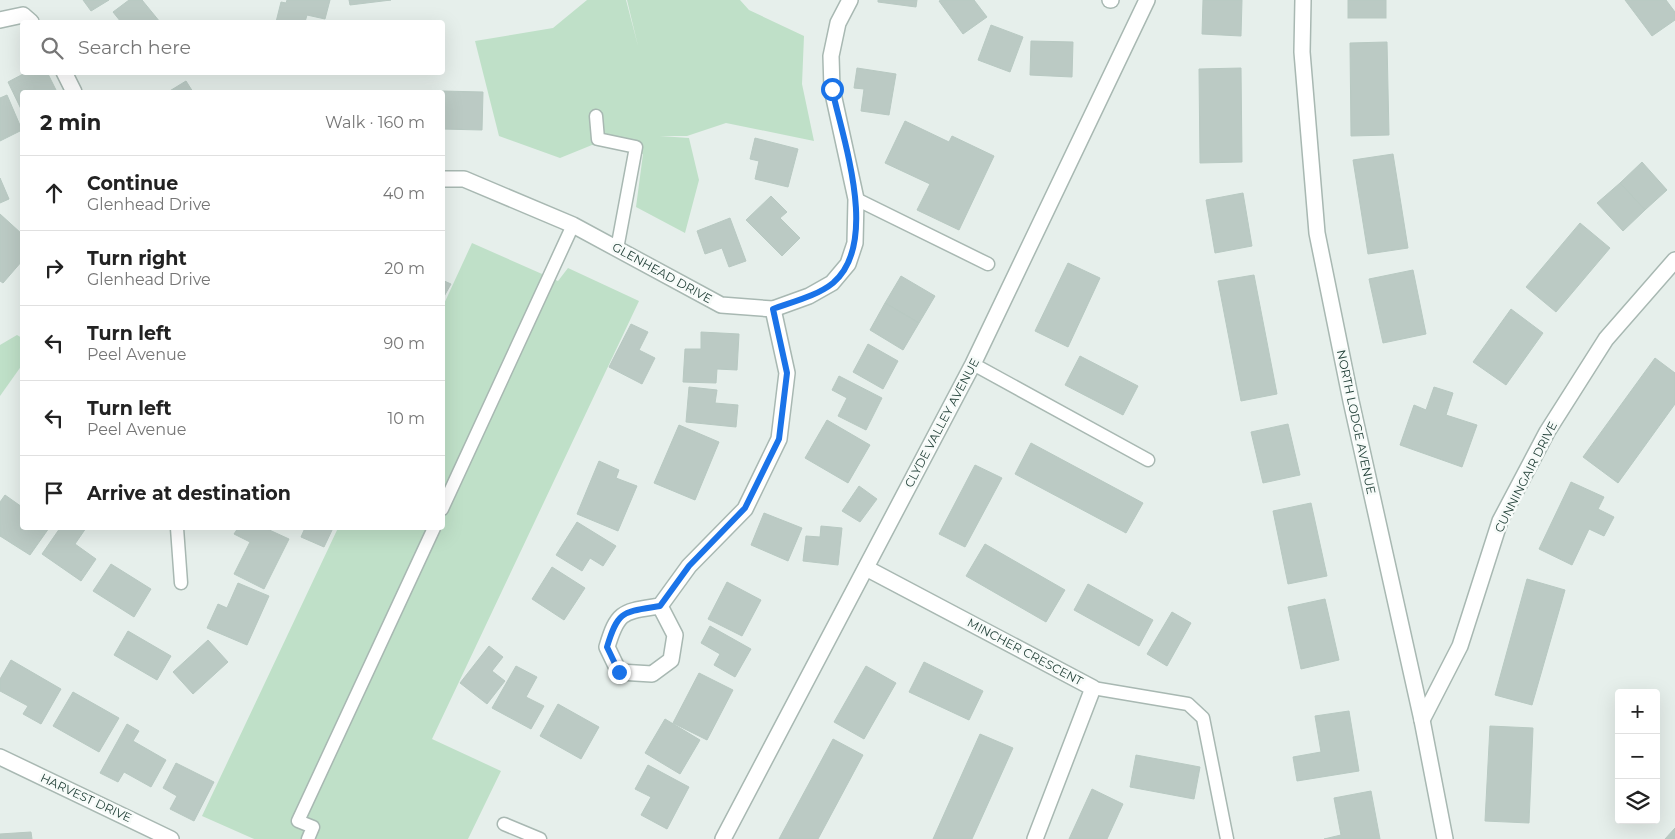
<!DOCTYPE html>
<meta charset="utf-8">
<style>
:root{--surface:#fff;--page:#f6f6f6;--text:#222;--muted:#767676;--line:#e0e0e0}
body{margin:0;font-family:Montserrat,sans-serif;background:var(--page);color:var(--text)}
.controls{position:absolute;right:15px;bottom:15px;display:grid;overflow:hidden;border-radius:5px;box-shadow:0 5px 20px #0002}
.controls button{width:45px;height:45px;display:grid;place-items:center;padding:0;border:0;border-bottom:1px solid var(--line);background:var(--surface);color:var(--text);font:25px sans-serif}
.stop{position:absolute;width:15px;height:15px;margin:-11px;border:4px solid #1a73e8;border-radius:50%;background:#fff}
.stop.end{background:#1a73e8;border-color:#fff;box-shadow:0 1px 5px #0008}
.list{margin:0;padding:0;list-style:none}
h2{display:flex;justify-content:space-between;align-items:center;height:65px;margin:0;padding:0 20px;font-size:21px}
h2 small{font-size:16px;font-weight:400;color:var(--muted)}
.list li{display:grid;grid-template-columns:32px 1fr auto;gap:15px;align-items:center;box-sizing:border-box;height:75px;padding:0 20px;border-top:1px solid var(--line)}
.list b{display:block;font-size:19px;white-space:nowrap}
.list p{margin:0;font-size:16px;white-space:nowrap;color:var(--muted)}
.list em{font-size:16px;font-style:normal;color:var(--muted)}
.icon{flex:none;width:28px;height:28px;fill:none;stroke:currentColor;stroke-width:2;stroke-linecap:round;stroke-linejoin:round}
.map{position:relative;flex:none;width:1675px;height:839px;overflow:hidden}
.search{position:absolute;background:var(--surface);box-shadow:0 5px 20px #0002;left:20px;top:20px;width:425px;height:55px;display:flex;align-items:center;gap:12px;box-sizing:border-box;padding:0 18px;border-radius:5px;color:var(--muted);font-size:19px}
.panel{position:absolute;background:var(--surface);box-shadow:0 5px 20px #0002;left:20px;top:90px;width:425px;height:440px;border-radius:5px}
.map>svg:first-child{display:block}
</style>
<div class="map">
<svg width="1675" height="839" viewBox="0 0 1675 839">
<rect width="100%" height="100%" fill="#e6efeb"/>
<g fill="#bfe0c8">
<polygon points="587,0 626,0 638,46 627,0 740,0 749,10 804,36 802,84 814,141 726,123 687,136 660,136 689,138 699,180 685,233 636,207 643,154 592,145 560,158 499,136 475,41 553,28"/>
<polygon points="472,243 558,281 568,268 639,301 432,739 501,771 468,839 254,839 202,816 338,528 442,528 443,306"/>
<polygon points="17,335 22,338 22,365 0,396 0,345"/>
</g>
<g fill="#bbcac4" stroke="#b8c9c2">
<polygon points="83,0 109,0 91,11"/>
<polygon points="129,0 142,0 160,22 121,22 113,12"/>
<polygon points="287,0 330,0 325,19 307,15 305,22 276,22 281,2 286,3"/>
<polygon points="349,0 391,0 350,5"/>
<polygon points="878,0 917,0 916,7 878,2"/>
<polygon points="941,0 974,0 987,17 963,34 939,1"/>
<polygon points="1203,0 1242,0 1241,36 1202,34"/>
<rect x="1348" y="0" width="38" height="18"/>
<polygon points="1625,0 1666,0 1675,12 1675,20 1652,36"/>
<polygon points="991,25 1023,37 1010,72 978,60"/>
<polygon points="1031,41 1073,42 1072,77 1030,75"/>
<polygon points="1387,42 1389,135 1351,136 1350,43"/>
<polygon points="857,68 896,74 889,115 861,111 864,89 854,88"/>
<polygon points="1241,68 1242,162 1200,163 1199,69"/>
<polygon points="27,72 47,72 57,92 22,92 22,111 8,82"/>
<polygon points="186,81 193,92 168,92"/>
<polygon points="441,91 483,92 482,130 442,129"/>
<polygon points="7,95 22,130 0,141 0,98"/>
<polygon points="905,121 949,142 952,136 994,156 959,230 917,210 930,184 885,163"/>
<polygon points="755,138 798,149 788,187 755,179 759,161 750,159"/>
<polygon points="1393,154 1408,248 1368,254 1353,160"/>
<polygon points="1642,162 1667,190 1645,210 1620,183"/>
<polygon points="0,178 9,199 0,203"/>
<polygon points="1620,183 1645,210 1623,231 1597,203"/>
<polygon points="1243,193 1252,246 1215,253 1206,200"/>
<polygon points="771,196 787,212 780,218 800,238 782,256 746,220"/>
<polygon points="0,214 22,234 22,261 3,283 0,281"/>
<polygon points="730,218 746,261 729,267 722,248 705,254 697,231"/>
<polygon points="1580,223 1610,248 1556,312 1526,287"/>
<polygon points="1068,263 1100,278 1068,347 1035,331"/>
<polygon points="1413,270 1426,334 1383,343 1369,279"/>
<polygon points="1254,275 1277,394 1241,401 1218,281"/>
<polygon points="901,276 935,296 919,323 885,303"/>
<polygon points="442,280 451,284 442,300"/>
<polygon points="885,303 919,323 903,350 870,330"/>
<polygon points="1511,309 1543,333 1506,385 1473,362"/>
<polygon points="631,324 648,332 639,350 655,358 642,384 609,367"/>
<polygon points="701,332 739,334 737,370 717,369 716,383 683,382 685,349 701,349"/>
<polygon points="868,344 898,361 883,389 853,372"/>
<polygon points="1080,356 1138,386 1123,415 1065,385"/>
<polygon points="1655,358 1675,373 1675,404 1618,483 1583,457"/>
<polygon points="839,376 882,398 866,430 838,416 847,398 832,390"/>
<polygon points="689,387 717,390 715,403 738,405 736,427 686,422"/>
<polygon points="1434,387 1453,393 1446,415 1477,425 1462,467 1400,445 1414,405 1426,410"/>
<polygon points="827,420 870,445 848,483 805,458"/>
<polygon points="1288,424 1300,475 1263,483 1251,432"/>
<polygon points="679,425 719,442 695,500 654,483"/>
<polygon points="1031,443 1143,503 1126,533 1015,474"/>
<polygon points="599,461 619,470 616,478 637,486 618,531 577,514"/>
<polygon points="975,465 1002,478 965,547 939,534"/>
<polygon points="1571,482 1604,497 1598,509 1614,517 1604,536 1589,529 1572,565 1539,549"/>
<polygon points="859,486 877,499 860,522 842,511"/>
<polygon points="5,495 22,507 22,528 49,528 30,555 0,536 0,502"/>
<polygon points="1311,503 1327,576 1288,584 1273,511"/>
<polygon points="764,513 802,528 788,561 751,545"/>
<polygon points="577,522 616,546 603,566 590,558 582,571 556,555"/>
<polygon points="821,526 842,528 838,565 803,561 806,536 820,537"/>
<polygon points="60,528 86,528 75,544 96,559 81,581 42,554"/>
<polygon points="238,528 265,528 289,539 264,589 234,574 250,542 234,534"/>
<polygon points="305,528 333,528 324,547 301,537"/>
<polygon points="985,544 1065,590 1046,622 966,576"/>
<polygon points="111,564 151,589 134,617 93,591"/>
<polygon points="552,567 585,588 564,620 532,599"/>
<polygon points="1527,579 1565,590 1532,705 1495,695"/>
<polygon points="727,582 761,600 742,636 708,619"/>
<polygon points="238,583 269,596 247,645 207,628 218,604 227,608"/>
<polygon points="1088,584 1153,620 1139,646 1074,610"/>
<polygon points="1325,599 1339,660 1301,669 1288,607"/>
<polygon points="1172,612 1191,623 1167,666 1147,654"/>
<polygon points="710,626 751,649 735,677 714,665 720,654 701,643"/>
<polygon points="128,631 171,656 157,680 114,655"/>
<polygon points="208,640 228,662 193,694 173,672"/>
<polygon points="489,646 503,657 492,671 505,681 487,704 460,683"/>
<polygon points="11,660 61,689 41,724 23,714 28,706 0,691 0,679"/>
<polygon points="924,662 983,691 969,720 909,692"/>
<polygon points="516,666 537,677 526,697 544,706 531,729 492,708"/>
<polygon points="866,666 896,683 864,739 834,722"/>
<polygon points="699,673 733,690 707,740 673,723"/>
<polygon points="73,692 119,718 99,752 53,726"/>
<polygon points="558,704 599,727 581,759 540,736"/>
<polygon points="1349,711 1359,771 1297,781 1293,757 1321,752 1315,716"/>
<polygon points="665,719 700,740 680,774 645,753"/>
<polygon points="127,724 139,731 133,741 166,760 151,787 124,772 118,782 100,773"/>
<polygon points="1490,726 1533,728 1529,823 1485,821"/>
<polygon points="980,734 1013,748 972,839 933,839"/>
<polygon points="833,739 863,755 818,839 779,839"/>
<polygon points="1136,755 1200,767 1194,799 1130,787"/>
<polygon points="176,763 214,782 194,821 170,809 177,796 163,788"/>
<polygon points="648,765 689,787 667,829 641,815 651,797 635,789"/>
<polygon points="1092,789 1123,804 1107,839 1069,839"/>
<polygon points="1371,791 1380,839 1324,839 1341,835 1334,798"/>
<polygon points="1675,828 1675,839 1665,839"/>
<polygon points="31,832 32,839 0,839 0,834"/>
</g>
<g fill="none" stroke-linecap="round" stroke-linejoin="round">
<g stroke="#a8b8b2" stroke-width="15">
<g id="service">
<polyline points="596,116 598,139 636,147 617,249"/>
<polyline points="856,199 988,264"/>
<polyline points="973,364 1148,460"/>
<polyline points="442,509 573,225"/>
<polyline points="177,528 181,583"/>
<polyline points="1093,688 1188,704 1203,718 1227,839"/>
<polyline points="504,824 540,839"/>
<polyline points="308,839 313,827 298,821 434,528"/>
</g>
</g>
<g stroke="#a8b8b2" stroke-width="18">
<g id="minor">
<polyline points="1110,0 1111,0"/>
<polyline points="1303,0 1302,52 1317,233 1351,401 1422,720 1445,839"/>
<polyline points="0,20 23,15 31,22"/>
<polyline points="64,72 74,92"/>
<polyline points="442,179 464,179 573,225 721,305 773,309 809,296 832,283 848,264 855,243 856,199 832,89 831,56 838,23 850,0"/>
<polyline points="866,568 1093,688 1035,839"/>
<path d="M 660,606 L 675,635 L 671,660 L 652,674 L 619,672 L 607,647 C 618,610 623,612 660,606 L 689,566 L 745,509 L 779,439 L 787,373 L 773,309"/>
<polyline points="1422,720 1460,646 1500,521 1547,432 1606,339 1675,260"/>
<polyline points="0,757 171,839"/>
<polyline points="723,839 973,364 1147,0"/>
</g>
</g>
<use href="#service" stroke="#fff" stroke-width="12"/>
<use href="#minor" stroke="#fff" stroke-width="15"/>
</g>
<g fill="none" stroke-linecap="round" stroke-linejoin="round">
<path stroke="#1a73e8" stroke-width="6" d="M 619,672 L 607,647 C 618,610 623,612 660,606 L 689,566 L 745,508 L 779,439 L 787,373 L 773,309 C 792,302 817,296 833,283 C 880,243 843,140 832,89"/>
</g>
<g text-anchor="middle" stroke-width="5" stroke-linejoin="round" paint-order="stroke">
<g font-size="12" fill="#24423a" stroke="#f7fbf9">
<text transform="translate(662 273) rotate(29)" y="4">GLENHEAD DRIVE</text>
<text transform="translate(1356 422) rotate(78)" y="4">NORTH LODGE AVENUE</text>
<text transform="translate(942 423) rotate(-62)" y="4">CLYDE VALLEY AVENUE</text>
<text transform="translate(1526 477) rotate(-63)" y="4">CUNNINGAIR DRIVE</text>
<text transform="translate(1025 652) rotate(28)" y="4">MINCHER CRESCENT</text>
<text transform="translate(86 798) rotate(25)" y="4">HARVEST DRIVE</text>
</g>
</g>
</svg>
<div class="controls">
<button>+</button>
<button>−</button>
<button><svg class="icon" aria-label="layers" viewBox="0 0 24 24"><path d="M12 4l9 5-9 5-9-5zM3 14l9 5 9-5"/></svg></button>
</div>
<div class="stop" style="left:832px;top:89px"></div>
<div class="stop end" style="left:619px;top:672px"></div>
<div class="search"><svg class="icon" aria-label="search" viewBox="0 0 24 24"><circle cx="10" cy="10" r="6"/><path d="M15 15l6 6"/></svg>Search here</div>
<section class="panel">
<h2>2 min<small>Walk · 160 m</small></h2>
<ul class="list">
<li><svg class="icon" aria-label="ahead" viewBox="0 0 24 24"><path d="M12 20V5M6 11l6-6 6 6"/></svg><div><b>Continue</b><p>Glenhead Drive</p></div><em>40 m</em></li>
<li><svg class="icon" aria-label="right" viewBox="0 0 24 24"><path d="M7 20v-9h11M14 6l5 5-5 5"/></svg><div><b>Turn right</b><p>Glenhead Drive</p></div><em>20 m</em></li>
<li><svg class="icon" aria-label="left" viewBox="0 0 24 24"><path d="M17 20v-9H6M10 6l-5 5 5 5"/></svg><div><b>Turn left</b><p>Peel Avenue</p></div><em>90 m</em></li>
<li><svg class="icon" aria-label="left" viewBox="0 0 24 24"><path d="M17 20v-9H6M10 6l-5 5 5 5"/></svg><div><b>Turn left</b><p>Peel Avenue</p></div><em>10 m</em></li>
<li><svg class="icon" aria-label="arrive" viewBox="0 0 24 24"><path d="M6 21V4h12l-3 4 3 4H6"/></svg><div><b>Arrive at destination</b></div></li>
</ul>
</section>
</div>
